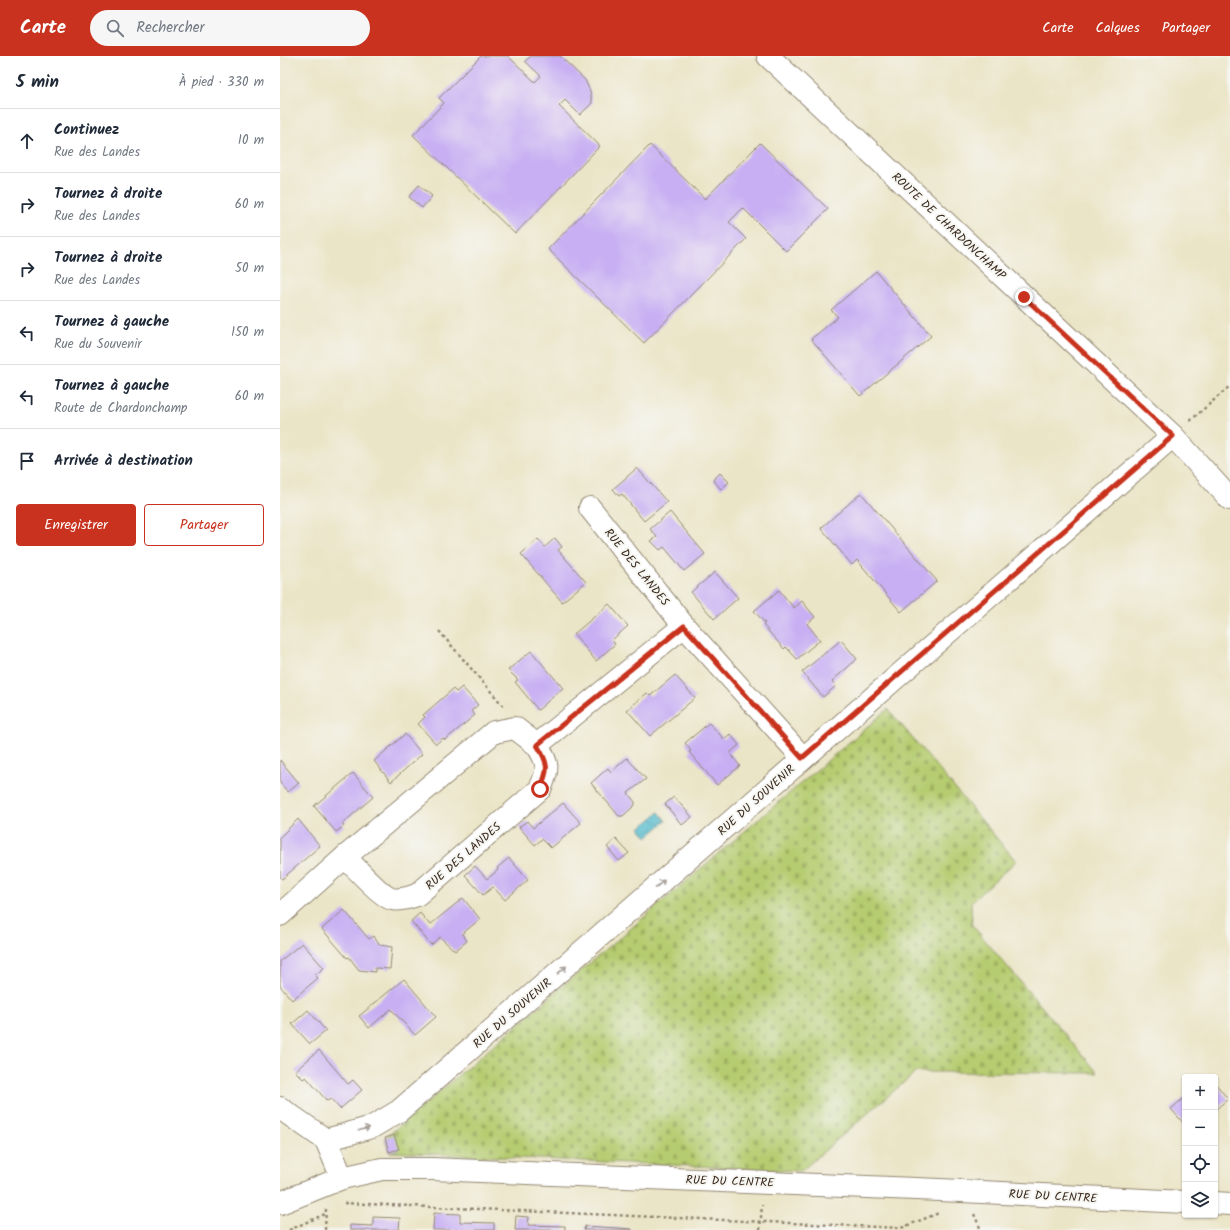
<!DOCTYPE html>
<html lang="fr">
<meta charset="utf-8">
<style>
:root{--surface:#fff;--page:#f6f6f7;--text:#1f2937;--muted:#747a83;--line:#e0e1e3;--accent:#c8321e}
body{margin:0;font-family:Kalam,sans-serif;background:var(--page);color:var(--text)}
.controls{position:absolute;right:12px;bottom:12px;display:grid;overflow:hidden;border-radius:4px;box-shadow:0 1px 3px #0004}
.controls button{width:36px;height:36px;display:grid;place-items:center;padding:0;border:0;border-bottom:1px solid var(--line);background:var(--surface);color:var(--text);font:20px sans-serif}
.stop{position:absolute;width:12px;height:12px;margin:-9px;border:3px solid #c8321e;border-radius:50%;background:#fff}
.stop.end{background:#c8321e;border-color:#fff;box-shadow:0 1px 4px #0008}
.list{margin:0;padding:0;list-style:none}
h2{display:flex;justify-content:space-between;align-items:center;height:52px;margin:0;padding:0 16px;font-size:17px}
h2 small{font-size:13px;font-weight:400;color:var(--muted)}
.list li{display:grid;grid-template-columns:26px 1fr auto;gap:12px;align-items:center;box-sizing:border-box;height:64px;padding:0 16px;border-top:1px solid var(--line)}
.list b{display:block;font-size:15px;white-space:nowrap}
.list p{margin:0;font-size:13px;white-space:nowrap;color:var(--muted)}
.list em{font-size:13px;font-style:normal;color:var(--muted)}
.actions{display:flex;gap:8px;padding:12px 16px}
.actions a{flex:1;padding:9px 0;border:1px solid var(--accent);border-radius:4px;text-align:center;font-size:14px;color:var(--accent)}
.actions .main{background:var(--accent);color:#fff}
.icon{flex:none;width:22px;height:22px;fill:none;stroke:currentColor;stroke-width:2;stroke-linecap:round;stroke-linejoin:round}
.map{position:relative;flex:none;width:950px;height:1174px;overflow:hidden}
header{display:flex;align-items:center;gap:24px;box-sizing:border-box;height:56px;padding:0 20px;background:var(--accent);color:#fff}
header strong{font-size:19px}
nav{display:flex;gap:22px;margin-inline-start:auto;font-size:14px}
.search{width:280px;height:36px;background:var(--page);display:flex;align-items:center;gap:10px;box-sizing:border-box;padding:0 14px;border-radius:22px;color:var(--muted);font-size:15px}
main{display:flex}
aside{flex:1;background:var(--surface)}
.map>svg:first-child{display:block}
</style>
<header>
<strong>Carte</strong>
<div class="search"><svg class="icon" aria-label="search" viewBox="0 0 24 24"><circle cx="10" cy="10" r="6"/><path d="M15 15l6 6"/></svg>Rechercher</div>
<nav><a>Carte</a><a>Calques</a><a>Partager</a></nav>
</header>
<main>
<aside>
<h2>5 min<small>À pied · 330 m</small></h2>
<ul class="list">
<li><svg class="icon" aria-label="ahead" viewBox="0 0 24 24"><path d="M12 20V5M6 11l6-6 6 6"/></svg><div><b>Continuez</b><p>Rue des Landes</p></div><em>10 m</em></li>
<li><svg class="icon" aria-label="right" viewBox="0 0 24 24"><path d="M7 20v-9h11M14 6l5 5-5 5"/></svg><div><b>Tournez à droite</b><p>Rue des Landes</p></div><em>60 m</em></li>
<li><svg class="icon" aria-label="right" viewBox="0 0 24 24"><path d="M7 20v-9h11M14 6l5 5-5 5"/></svg><div><b>Tournez à droite</b><p>Rue des Landes</p></div><em>50 m</em></li>
<li><svg class="icon" aria-label="left" viewBox="0 0 24 24"><path d="M17 20v-9H6M10 6l-5 5 5 5"/></svg><div><b>Tournez à gauche</b><p>Rue du Souvenir</p></div><em>150 m</em></li>
<li><svg class="icon" aria-label="left" viewBox="0 0 24 24"><path d="M17 20v-9H6M10 6l-5 5 5 5"/></svg><div><b>Tournez à gauche</b><p>Route de Chardonchamp</p></div><em>60 m</em></li>
<li><svg class="icon" aria-label="arrive" viewBox="0 0 24 24"><path d="M6 21V4h12l-3 4 3 4H6"/></svg><div><b>Arrivée à destination</b></div></li>
</ul>
<div class="actions"><a class="main">Enregistrer</a><a>Partager</a></div>
</aside>
<div class="map">
<svg width="950" height="1174" viewBox="0 0 950 1174">
<defs>
<pattern id="cemetery-stones" width="16" height="16" patternUnits="userSpaceOnUse"><rect width="16" height="16" fill="#b5cc70"/><path d="M2 7V4a2 2 0 0 1 4 0v3zM10 15v-3a2 2 0 0 1 4 0v3z" fill="#9daf61"/></pattern>
<pattern id="water-waves" width="16" height="10" patternUnits="userSpaceOnUse"><rect width="16" height="10" fill="#4eb9cb"/><path d="M0 5q4-4 8 0t8 0" fill="none" stroke="#4297a4"/></pattern>
</defs>
<rect width="100%" height="100%" fill="#f6f6f2"/>
<filter id="ink" filterUnits="userSpaceOnUse"><feTurbulence type="fractalNoise" baseFrequency=".025" numOctaves="2"/><feDisplacementMap in="SourceGraphic" scale="8" xChannelSelector="R" yChannelSelector="G"/><feConvolveMatrix kernelMatrix="1 2 1 2 8 2 1 2 1" color-interpolation-filters="sRGB"/></filter>
<filter id="wash" filterUnits="userSpaceOnUse"><feTurbulence type="fractalNoise" baseFrequency=".012" numOctaves="4" result="noise"/><feDisplacementMap in="SourceGraphic" scale="16" xChannelSelector="R" yChannelSelector="G"/><feGaussianBlur stdDeviation="0.9" result="paint"/><feColorMatrix in="noise" values="0 0 0 0 0 0 0 0 0 0 0 0 0 0 0 0 0 1.4 0 .05"/><feComposite in="paint" operator="in"/></filter>
<g filter="url(#wash)">
<rect width="100%" height="100%" fill="#ebe5c7"/>
<polygon fill="url(#cemetery-stones)" stroke="#787b47" points="608,653 736,805 691,846 692,869 818,1017 636,1016 521,1115 109,1096 105,1082"/>
<polygon fill="url(#water-waves)" stroke="#447274" points="379,756 386,765 367,781 360,772"/>
<g id="blocks">
<g fill="#c8aff3">
<polygon points="201,0 228,0 255,26 261,20 245,5 251,0 280,0 305,24 310,35 312,47 300,59 285,44 279,50 320,90 235,178 133,79 164,47 159,42"/>
<polygon points="480,87 548,153 506,195 463,152 449,166 466,183 364,287 268,193 370,89 425,143"/>
<polygon points="139,129 152,140 142,152 129,141"/>
<polygon points="596,215 651,280 580,340 531,283 558,261 551,254"/>
<polygon points="357,412 387,446 364,465 342,438 339,440 333,433"/>
<polygon points="440,417 449,426 441,433 433,424"/>
<polygon points="581,437 657,525 621,556 577,504 572,509 541,472"/>
<polygon points="390,456 425,498 404,515 384,491 380,494 371,485 377,481 370,473"/>
<polygon points="275,482 282,491 278,494 306,526 282,546 241,498 258,483 265,491"/>
<polygon points="435,516 458,542 434,563 411,536"/>
<polygon points="499,534 514,552 522,545 535,561 527,568 540,584 517,603 506,591 504,593 483,569 485,567 474,555"/>
<polygon points="329,548 348,570 332,584 335,588 316,605 294,578"/>
<polygon points="561,584 577,603 552,625 556,630 543,641 522,616"/>
<polygon points="251,595 283,632 258,654 235,626 238,624 228,614"/>
<polygon points="395,619 415,642 370,680 347,654 367,637 370,640"/>
<polygon points="182,631 198,649 191,655 195,659 165,684 163,682 156,688 138,668 145,661 143,659 173,633 176,636"/>
<polygon points="429,667 444,683 450,678 459,689 450,697 460,710 437,729 409,696 411,695 405,687"/>
<polygon points="125,678 142,698 111,726 94,705"/>
<polygon points="347,702 366,723 348,737 355,746 355,749 343,760 339,760 311,727 328,712 331,716"/>
<polygon points="0,704 19,727 8,736 0,727"/>
<polygon points="73,717 93,741 62,768 64,770 56,776 34,750"/>
<polygon points="394,741 412,761 402,769 385,748"/>
<polygon points="283,747 301,767 271,792 262,783 255,789 239,771 247,765 253,772"/>
<polygon points="18,763 40,790 2,823 0,821 0,781"/>
<polygon points="336,783 349,797 339,805 327,791"/>
<polygon points="229,802 248,824 225,844 213,831 203,839 185,819 195,810 207,823 218,814 217,812"/>
<polygon points="183,842 200,863 182,878 187,885 175,895 160,881 151,889 131,865 140,857 150,869"/>
<polygon points="64,854 89,883 93,880 100,889 112,891 110,913 95,912 95,916 79,914 69,901 67,902 42,873"/>
<polygon points="22,887 44,912 35,919 38,922 12,944 0,930 0,905"/>
<polygon points="124,923 156,961 135,979 111,953 89,972 79,960"/>
<polygon points="28,954 46,975 30,988 12,968"/>
<polygon points="39,994 68,1028 73,1024 82,1034 60,1053 51,1043 47,1045 26,1021 23,1023 15,1015"/>
<polygon points="935,1027 948,1043 935,1054"/>
<polygon points="905,1041 905,1069 891,1053"/>
<polygon points="114,1079 119,1093 109,1096 105,1082"/>
<polygon points="154,1157 180,1158 180,1166 214,1167 214,1174 153,1174"/>
<polygon points="236,1160 249,1161 248,1169 285,1170 285,1174 235,1174"/>
<polygon points="93,1161 120,1162 119,1174 70,1174 70,1169 93,1170"/>
<polygon points="305,1170 352,1173 352,1174 304,1174"/>
</g>
</g>
</g>
<g filter="url(#ink)">
<use href="#blocks" fill-opacity="0" stroke="#938872" stroke-width="1"/>
<g fill="none" stroke-linecap="round" stroke-linejoin="round">
<g stroke="#938872" stroke-width="24">
<g id="minor">
<polyline points="488,0 893,380 950,443"/>
<polyline points="310,452 404,570 523,702"/>
<path d="M 65,801 C 74,810 102,841 112,843 C 121,845 130,841 137,839 L 260,733 C 269,713 269,708 257,689"/>
<polyline points="0,859 65,801 214,676 235,672 257,689 404,570"/>
<polyline points="0,1052 46,1084 62,1122"/>
<polyline points="46,1084 92,1071 119,1055 893,380"/>
<polyline points="0,1147 62,1122 102,1113 152,1113 660,1134 905,1146"/>
<polyline points="935,1147 950,1148"/>
</g>
</g>
<g stroke="#938872" stroke-width="2.5" stroke-dasharray="3 3" stroke-linecap="butt">
<polyline points="910,365 950,330"/>
<polyline points="159,575 225,652"/>
<polyline points="64,1147 621,1172 659,1157"/>
<polyline points="694,1158 701,1174"/>
<polyline points="9,1174 45,1158"/>
<polyline points="45,1174 46,1153"/>
<polyline points="480,1174 482,1149"/>
</g>
<use href="#minor" stroke="#fff" stroke-width="22"/>
</g>
<defs><path id="oneway-shaft" d="M-6 0H5M1.5-3L5.5 0L1.5 3" fill="none" stroke-width="1.6" stroke-linecap="round" stroke-linejoin="round"/></defs>
<g stroke="#a79f9a">
<use href="#oneway-shaft" transform="translate(380 828) rotate(-41)"/>
<use href="#oneway-shaft" transform="translate(282 914) rotate(-41)"/>
<use href="#oneway-shaft" transform="translate(84 1073) rotate(-16)"/>
</g>
</g>
<g fill="none" stroke-linecap="round" stroke-linejoin="round" filter="url(#ink)">
<path stroke="#c8321e" stroke-width="5" d="M 260,733 C 269,713 269,708 257,689 L 404,570 L 522,702 L 893,380 L 744,241"/>
</g>
<g text-anchor="middle" stroke-width="4" stroke-linejoin="round" paint-order="stroke">
<g font-size="12" fill="#3b2a1e" stroke="#f6f6f2">
<text transform="translate(669 170) rotate(43)" y="4">ROUTE DE CHARDONCHAMP</text>
<text transform="translate(357 511) rotate(51)" y="4">RUE DES LANDES</text>
<text transform="translate(476 744) rotate(-42)" y="4">RUE DU SOUVENIR</text>
<text transform="translate(183 800) rotate(-41)" y="4">RUE DES LANDES</text>
<text transform="translate(232 957) rotate(-41)" y="4">RUE DU SOUVENIR</text>
<text transform="translate(450 1125) rotate(2)" y="4">RUE DU CENTRE</text>
<text transform="translate(773 1140) rotate(3)" y="4">RUE DU CENTRE</text>
</g>
</g>
</svg>
<div class="controls">
<button>+</button>
<button>−</button>
<button><svg class="icon" aria-label="locate" viewBox="0 0 24 24"><circle cx="12" cy="12" r="6"/><path d="M12 2v4M12 18v4M2 12h4M18 12h4"/></svg></button>
<button><svg class="icon" aria-label="layers" viewBox="0 0 24 24"><path d="M12 4l9 5-9 5-9-5zM3 14l9 5 9-5"/></svg></button>
</div>
<div class="stop" style="left:260px;top:733px"></div>
<div class="stop end" style="left:744px;top:241px"></div>
</div>
</main>
